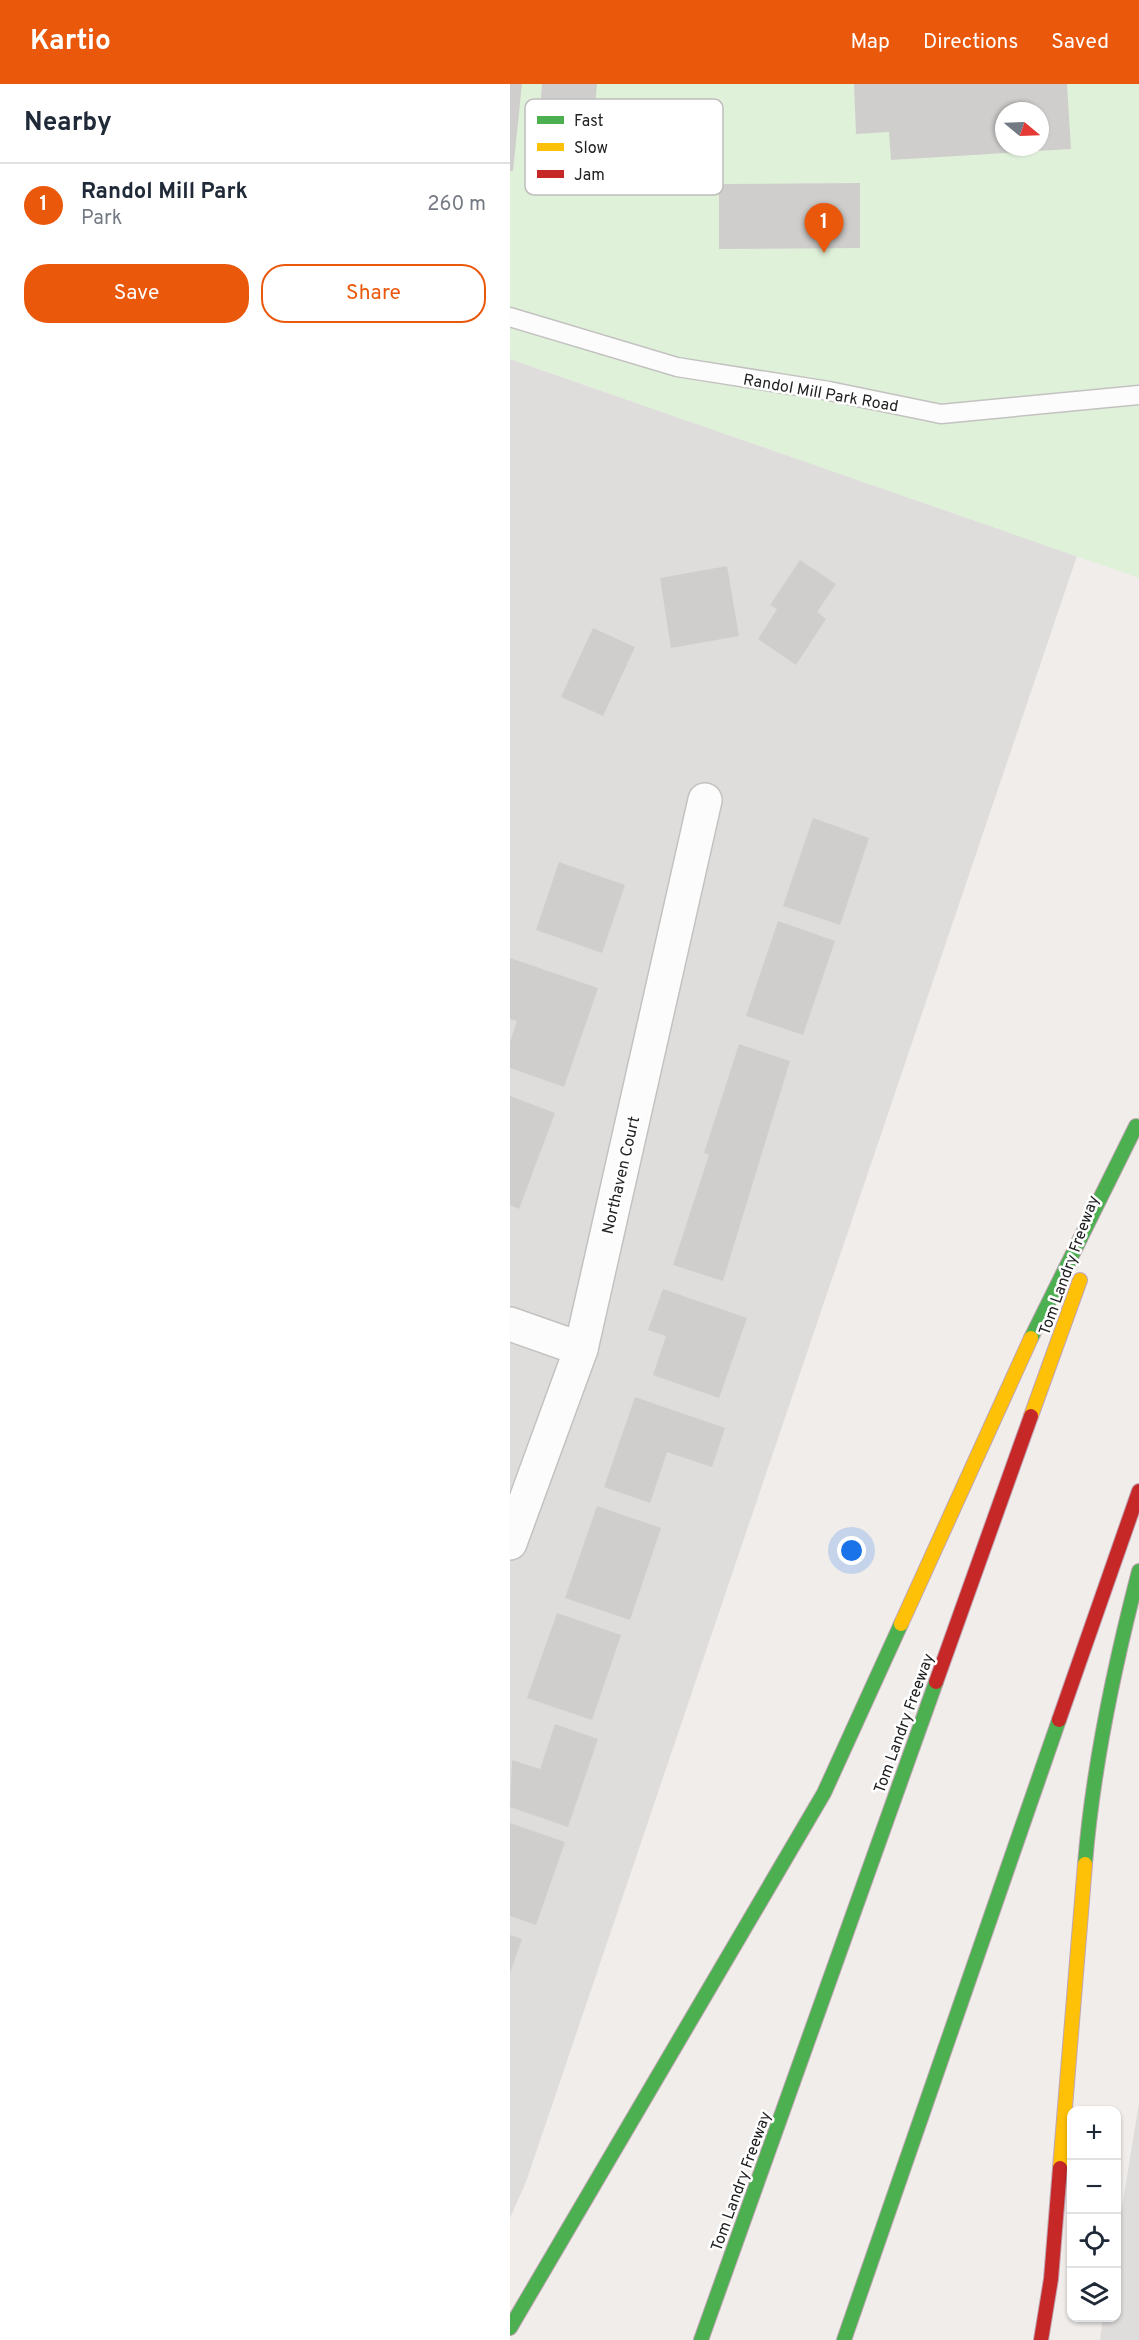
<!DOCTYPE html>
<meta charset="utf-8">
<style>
:root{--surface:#fff;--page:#f6f6f7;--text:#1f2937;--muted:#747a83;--line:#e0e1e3;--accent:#ea580c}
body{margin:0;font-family:Overpass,sans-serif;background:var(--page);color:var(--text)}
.controls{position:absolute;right:18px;bottom:18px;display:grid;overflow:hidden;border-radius:12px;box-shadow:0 2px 4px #0004}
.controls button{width:54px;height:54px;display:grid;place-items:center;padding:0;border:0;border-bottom:2px solid var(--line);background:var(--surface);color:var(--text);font:30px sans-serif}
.compass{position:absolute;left:485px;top:18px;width:54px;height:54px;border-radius:50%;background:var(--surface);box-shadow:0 2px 4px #0004;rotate:109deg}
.you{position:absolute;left:342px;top:1467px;width:21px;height:21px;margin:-15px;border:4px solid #fff;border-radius:50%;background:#1a73e8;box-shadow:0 0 0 9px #1a73e833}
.badge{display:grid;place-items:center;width:39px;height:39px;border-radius:50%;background:var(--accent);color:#fff;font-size:20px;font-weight:700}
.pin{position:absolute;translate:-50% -50px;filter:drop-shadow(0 2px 3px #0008)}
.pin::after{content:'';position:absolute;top:32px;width:21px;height:18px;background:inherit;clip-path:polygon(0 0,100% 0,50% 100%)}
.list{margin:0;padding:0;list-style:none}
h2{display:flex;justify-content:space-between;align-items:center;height:78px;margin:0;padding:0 24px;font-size:26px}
h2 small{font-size:20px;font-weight:400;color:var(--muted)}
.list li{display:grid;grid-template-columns:39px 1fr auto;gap:18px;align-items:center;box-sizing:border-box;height:84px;padding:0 24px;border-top:2px solid var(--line)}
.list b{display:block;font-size:22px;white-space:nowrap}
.list p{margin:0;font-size:20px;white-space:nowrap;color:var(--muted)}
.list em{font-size:20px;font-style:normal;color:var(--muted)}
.actions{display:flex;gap:12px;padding:18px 24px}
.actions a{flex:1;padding:14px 0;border:2px solid var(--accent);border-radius:24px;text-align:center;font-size:21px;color:var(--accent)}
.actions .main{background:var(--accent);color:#fff}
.icon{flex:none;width:33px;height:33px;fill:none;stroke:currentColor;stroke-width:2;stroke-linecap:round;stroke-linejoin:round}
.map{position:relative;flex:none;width:629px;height:2256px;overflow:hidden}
header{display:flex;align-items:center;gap:36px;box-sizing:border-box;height:84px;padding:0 30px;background:var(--accent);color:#fff}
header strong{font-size:28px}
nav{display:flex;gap:33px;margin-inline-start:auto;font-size:21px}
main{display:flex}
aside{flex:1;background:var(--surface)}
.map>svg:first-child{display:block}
</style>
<header>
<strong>Kartio</strong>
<nav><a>Map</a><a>Directions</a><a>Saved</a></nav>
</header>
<main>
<aside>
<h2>Nearby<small></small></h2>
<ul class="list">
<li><span class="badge">1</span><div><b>Randol Mill Park</b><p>Park</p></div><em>260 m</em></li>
</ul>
<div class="actions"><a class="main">Save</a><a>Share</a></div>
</aside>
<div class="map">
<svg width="629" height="2256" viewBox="0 0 629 2256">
<rect width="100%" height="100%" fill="#f0edeb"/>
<g fill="#dfdddc">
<polygon points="0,275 567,472 16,2098 0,2134"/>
<polygon points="629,2019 629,2256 590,2256 593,2234 606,2234 607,2153"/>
</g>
<path fill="#e0f1da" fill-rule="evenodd" d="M 0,0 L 629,0 L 629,494 L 0,275 ZM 494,27 L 530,27 L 530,63 L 494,63 Z"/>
<g fill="#d0cecc" fill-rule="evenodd">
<polygon points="0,0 12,0 3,87 0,87"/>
<polygon points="32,0 87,0 81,69 27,64"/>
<path d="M 344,0 L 557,0 L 561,65 L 381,76 L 379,48 L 346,50 ZM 494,27 L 530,27 L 530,63 L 494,63 Z"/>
<polygon points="350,99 350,164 209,165 209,100"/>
<polygon points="290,476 326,500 307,528 316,535 286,581 248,555 267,525 260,521"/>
<polygon points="217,482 229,552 161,564 150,494"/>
<polygon points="83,544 125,563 93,632 51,613"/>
<polygon points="303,734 359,754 330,841 273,822"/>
<polygon points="49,778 115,801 92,869 26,846"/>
<polygon points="268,837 325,857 293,951 236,932"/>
<polygon points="0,874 88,904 54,1003 0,984 0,958 7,937 0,935"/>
<polygon points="229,960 280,977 213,1197 163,1181 199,1071 194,1069"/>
<polygon points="0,1012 45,1029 9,1125 0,1121"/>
<polygon points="153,1205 237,1234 209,1314 143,1291 156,1252 138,1246"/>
<polygon points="125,1313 215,1344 202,1383 157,1368 140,1419 94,1403"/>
<polygon points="87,1422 151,1444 120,1536 55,1514"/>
<polygon points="47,1529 111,1551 82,1636 17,1614"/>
<polygon points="45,1640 88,1655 58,1743 0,1723 2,1676 30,1685"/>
<polygon points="0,1739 55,1758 26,1841 0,1832"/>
<polygon points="0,1851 12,1855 0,1889"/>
</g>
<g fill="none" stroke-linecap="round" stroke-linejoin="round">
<g stroke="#c3c2c1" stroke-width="21">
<polyline id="lane" points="0,233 167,283 319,307 431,330 629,311"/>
</g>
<g stroke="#c3c2c1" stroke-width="36">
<g id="street">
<polyline points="0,1240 71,1265"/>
<polyline points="0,1459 71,1265 195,716"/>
</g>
</g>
<g stroke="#c1a5b3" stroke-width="16">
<g id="fast">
<polyline points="521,1254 626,1042"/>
<path d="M 575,1780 C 583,1681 604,1583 629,1487"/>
<polyline points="0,2244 314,1709 391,1540"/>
<polyline points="191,2256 426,1598"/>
<polyline points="334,2256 549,1636"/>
</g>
</g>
<g stroke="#c1a5b3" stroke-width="16">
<g id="slow">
<polyline points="521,1332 570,1196"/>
<polyline points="391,1540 521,1254"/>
<polyline points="550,2084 575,1780"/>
</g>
</g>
<g stroke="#c1a5b3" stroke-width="16">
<g id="jam">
<polyline points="426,1598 521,1332"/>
<polyline points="549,1636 629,1407"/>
<polyline points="531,2256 541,2195 550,2084"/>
</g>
</g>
<use href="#lane" stroke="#fdfcfc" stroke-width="18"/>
<use href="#street" stroke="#fdfcfc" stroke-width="33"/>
<use href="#fast" stroke="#4caf50" stroke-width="14"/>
<use href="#slow" stroke="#ffc107" stroke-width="14"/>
<use href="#jam" stroke="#c62828" stroke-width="14"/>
</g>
<g text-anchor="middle" stroke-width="5" stroke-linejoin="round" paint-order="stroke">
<g font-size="16" fill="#222" stroke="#fff">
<text transform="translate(311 308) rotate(10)" y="6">Randol Mill Park Road</text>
<text transform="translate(110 1091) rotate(-77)" y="6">Northaven Court</text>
<text transform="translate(558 1181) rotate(-70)" y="6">Tom Landry Freeway</text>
<text transform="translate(393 1639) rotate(-70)" y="6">Tom Landry Freeway</text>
<text transform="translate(230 2097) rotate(-70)" y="6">Tom Landry Freeway</text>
</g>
</g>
<rect x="15" y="15" width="198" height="96" rx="9" fill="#fff" stroke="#bdbdbd" stroke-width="1.5"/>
<rect x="27" y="32" width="27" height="8" fill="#4caf50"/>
<rect x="27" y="59" width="27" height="8" fill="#ffc107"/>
<rect x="27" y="86" width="27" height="8" fill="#c62828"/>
<g font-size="16" fill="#222">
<text x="64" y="42">Fast</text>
<text x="64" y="69">Slow</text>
<text x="64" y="96">Jam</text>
</g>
</svg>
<div class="controls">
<button>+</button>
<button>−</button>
<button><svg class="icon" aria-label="locate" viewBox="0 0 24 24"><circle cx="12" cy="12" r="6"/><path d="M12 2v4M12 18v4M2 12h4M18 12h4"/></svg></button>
<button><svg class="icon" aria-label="layers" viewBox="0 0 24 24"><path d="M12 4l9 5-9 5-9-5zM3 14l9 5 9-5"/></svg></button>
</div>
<svg class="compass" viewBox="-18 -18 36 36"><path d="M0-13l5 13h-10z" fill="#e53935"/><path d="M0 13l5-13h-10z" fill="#747a83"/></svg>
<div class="you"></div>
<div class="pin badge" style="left:314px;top:169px">1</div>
</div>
</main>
